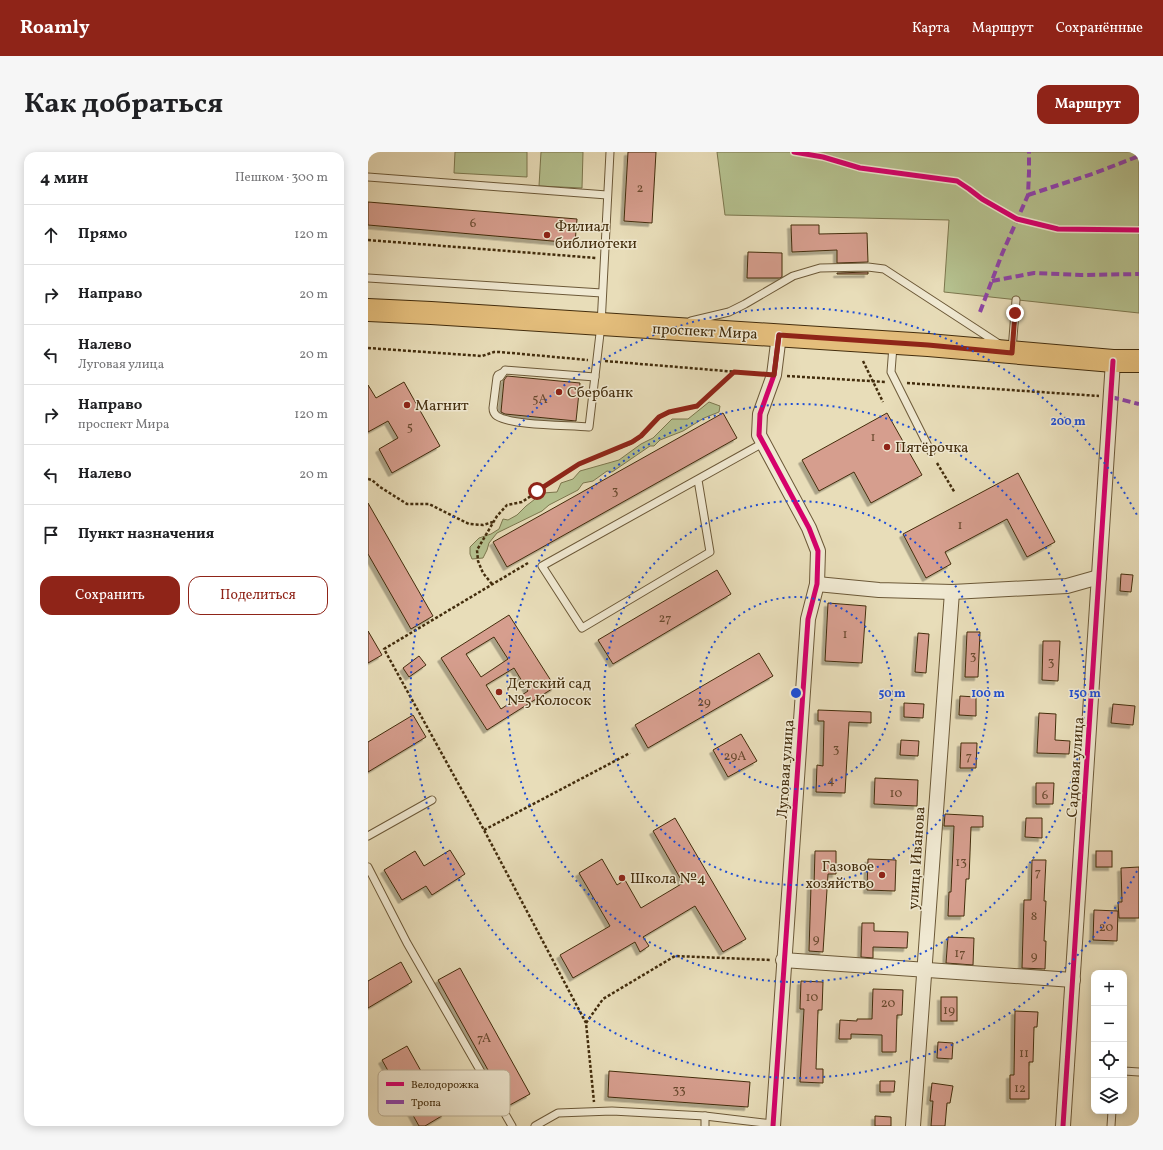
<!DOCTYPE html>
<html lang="ru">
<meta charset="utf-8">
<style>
:root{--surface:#fff;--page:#f6f6f6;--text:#202124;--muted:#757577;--line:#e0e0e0;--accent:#8f2418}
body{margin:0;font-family:Vollkorn,serif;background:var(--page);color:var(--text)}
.controls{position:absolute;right:12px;bottom:12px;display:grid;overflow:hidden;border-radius:8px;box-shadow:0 2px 10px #0003}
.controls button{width:36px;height:36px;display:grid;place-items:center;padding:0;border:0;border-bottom:1px solid var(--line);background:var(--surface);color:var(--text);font:20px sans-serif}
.stop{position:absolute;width:12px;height:12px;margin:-9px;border:3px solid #8f2418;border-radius:50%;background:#fff}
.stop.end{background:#8f2418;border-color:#fff;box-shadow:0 1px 4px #0008}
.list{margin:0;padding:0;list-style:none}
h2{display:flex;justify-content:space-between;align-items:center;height:52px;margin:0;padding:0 16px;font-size:17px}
h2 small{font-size:13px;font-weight:400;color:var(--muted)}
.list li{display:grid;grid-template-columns:26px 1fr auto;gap:12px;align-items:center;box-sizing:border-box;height:60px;padding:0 16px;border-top:1px solid var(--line)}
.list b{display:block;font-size:15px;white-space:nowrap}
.list p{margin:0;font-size:13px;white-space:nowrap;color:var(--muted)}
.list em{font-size:13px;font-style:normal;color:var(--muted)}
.actions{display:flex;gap:8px;padding:12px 16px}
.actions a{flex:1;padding:9px 0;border:1px solid var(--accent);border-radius:12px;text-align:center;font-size:14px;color:var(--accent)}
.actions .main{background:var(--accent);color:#fff}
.icon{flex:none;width:22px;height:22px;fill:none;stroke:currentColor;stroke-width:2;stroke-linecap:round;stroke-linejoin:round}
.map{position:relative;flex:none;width:771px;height:974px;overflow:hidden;border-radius:12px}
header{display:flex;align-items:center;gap:24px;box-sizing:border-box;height:56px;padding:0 20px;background:var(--accent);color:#fff}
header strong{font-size:19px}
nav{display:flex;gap:22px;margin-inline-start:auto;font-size:14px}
.intro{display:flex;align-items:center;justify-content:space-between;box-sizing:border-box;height:96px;padding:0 24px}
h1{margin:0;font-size:28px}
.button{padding:10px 18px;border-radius:12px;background:var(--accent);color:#fff;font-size:14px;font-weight:700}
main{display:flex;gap:24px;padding:0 24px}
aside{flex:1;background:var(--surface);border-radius:12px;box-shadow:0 2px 10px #0003}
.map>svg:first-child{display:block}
</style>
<header>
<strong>Roamly</strong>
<nav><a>Карта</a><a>Маршрут</a><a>Сохранённые</a></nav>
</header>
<div class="intro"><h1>Как добраться</h1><a class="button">Маршрут</a></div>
<main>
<aside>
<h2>4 мин<small>Пешком · 300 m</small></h2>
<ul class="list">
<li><svg class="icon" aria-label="ahead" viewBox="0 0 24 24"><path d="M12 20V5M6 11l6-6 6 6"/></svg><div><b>Прямо</b></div><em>120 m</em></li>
<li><svg class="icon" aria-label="right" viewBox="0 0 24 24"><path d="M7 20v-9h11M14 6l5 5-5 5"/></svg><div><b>Направо</b></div><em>20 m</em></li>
<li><svg class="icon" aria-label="left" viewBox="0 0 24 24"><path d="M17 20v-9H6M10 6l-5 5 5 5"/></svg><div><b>Налево</b><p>Луговая улица</p></div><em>20 m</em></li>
<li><svg class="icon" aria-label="right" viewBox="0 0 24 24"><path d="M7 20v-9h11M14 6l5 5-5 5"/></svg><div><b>Направо</b><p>проспект Мира</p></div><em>120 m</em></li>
<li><svg class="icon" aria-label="left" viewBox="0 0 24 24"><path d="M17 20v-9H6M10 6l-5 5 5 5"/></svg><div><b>Налево</b></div><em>20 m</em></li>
<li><svg class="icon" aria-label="arrive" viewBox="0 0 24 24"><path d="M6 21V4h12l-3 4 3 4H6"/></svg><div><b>Пункт назначения</b></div></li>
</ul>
<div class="actions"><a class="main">Сохранить</a><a>Поделиться</a></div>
</aside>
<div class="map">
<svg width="771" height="974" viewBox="0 0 771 974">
<defs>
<filter id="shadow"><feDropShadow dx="-3.5" dy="3.5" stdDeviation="0" flood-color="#0004"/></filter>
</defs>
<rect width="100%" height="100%" fill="#e8ddb9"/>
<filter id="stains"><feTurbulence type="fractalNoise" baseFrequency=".005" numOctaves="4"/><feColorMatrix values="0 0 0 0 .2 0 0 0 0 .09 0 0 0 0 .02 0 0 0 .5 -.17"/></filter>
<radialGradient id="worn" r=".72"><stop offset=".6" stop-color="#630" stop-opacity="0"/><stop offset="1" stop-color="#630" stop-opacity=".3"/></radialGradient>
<g fill="#b5c18f" stroke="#7c774e">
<polygon points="87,0 159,0 159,25 86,21"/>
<polygon points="173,0 215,0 214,36 171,34"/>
<polygon points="349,0 771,0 771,161 576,140 581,68 357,63"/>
<polygon points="341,250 352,254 351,260 336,266 315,279 292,288 286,294 282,294 244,320 239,319 225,329 215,331 210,338 181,353 174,359 129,381 121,391 119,398 115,406 104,407 102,402 102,395 111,386 123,382 131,377 135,367 140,368 149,363 158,354 175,341 189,340 193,331 205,327 212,319 251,308 273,292 285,286 304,267 320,267"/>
</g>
<g fill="#d69e8e" stroke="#432d0d" fill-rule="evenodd" filter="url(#shadow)">
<polygon points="260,0 288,0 284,71 256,69"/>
<polygon points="0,50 209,67 207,91 0,73"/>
<polygon points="423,73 451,73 451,82 499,81 500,110 469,111 469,98 424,100"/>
<polygon points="380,100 414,101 414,125 412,126 379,126"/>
<polygon points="500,120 500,122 469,122 469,121"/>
<polygon points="139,224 212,231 208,269 137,262 133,260 136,228"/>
<polygon points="36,230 72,294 24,321 11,297 30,286 20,269 0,280 0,233 8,246"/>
<polygon points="355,261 369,286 139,415 125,390"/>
<polygon points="519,261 554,323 503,351 486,320 451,339 434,308"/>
<polygon points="650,321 687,390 659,405 639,367 577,400 583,412 558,426 535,382"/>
<polygon points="0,351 65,464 43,477 0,402"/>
<polygon points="349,418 363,442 245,512 230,488"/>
<polygon points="753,422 765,423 763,440 752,439"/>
<polygon points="460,451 498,454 494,511 457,509"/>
<path d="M 141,463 L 187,535 L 119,578 L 73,506 ZM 126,485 L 140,507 L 113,525 L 98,502 ZM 146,516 L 160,539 L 133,557 L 118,533 Z"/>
<polygon points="0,479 14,503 0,511"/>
<polygon points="599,480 612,480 610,525 597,525"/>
<polygon points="550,481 561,482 558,521 547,520"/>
<polygon points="675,489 692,489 690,529 674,528"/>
<polygon points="391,501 405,524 280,596 267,573"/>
<polygon points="51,504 58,513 41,525 35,516"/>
<polygon points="592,544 608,545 608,564 591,563"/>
<polygon points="536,551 556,552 555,566 536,565"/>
<polygon points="745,552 767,554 765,573 743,571"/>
<polygon points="450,558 503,560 503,571 481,570 477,641 448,640 449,613 455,614 456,569 450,569"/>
<polygon points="671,561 688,562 687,588 702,589 701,602 669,601"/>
<polygon points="45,563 58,585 0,620 0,590"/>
<polygon points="373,582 389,609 360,625 345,598"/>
<polygon points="533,588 551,589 550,604 532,603"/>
<polygon points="593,591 609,591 608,616 592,616"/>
<polygon points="507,626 550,628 549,654 506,652"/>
<polygon points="668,631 686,631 685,652 668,652"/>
<polygon points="577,662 615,664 615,675 603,675 601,727 598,727 596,764 580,764 581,740 583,740 586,674 576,674"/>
<polygon points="307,666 378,787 355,800 327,754 275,785 281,794 272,800 267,790 205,826 192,803 242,774 211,721 234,707 249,733 257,728 273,756 315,731 285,679"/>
<polygon points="658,666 674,666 674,686 657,685"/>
<polygon points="82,698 97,722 64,743 58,734 34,748 16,718 47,699 56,714"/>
<polygon points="447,699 468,699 468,722 460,722 455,800 441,799 443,734 446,734"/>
<rect x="728" y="699" width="16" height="16"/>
<polygon points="500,707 528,708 527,739 499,738"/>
<polygon points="664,708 678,708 676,749 678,749 676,789 678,789 677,817 654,816 656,748 663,748"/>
<polygon points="771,715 771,766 751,766 750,750 754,750 753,716"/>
<polygon points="726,758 750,759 749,789 725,788"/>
<polygon points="494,771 506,771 506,779 540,780 539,796 505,795 505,806 493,805"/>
<polygon points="580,785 606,786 605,813 578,811"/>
<polygon points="33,810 44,830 0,856 0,829"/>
<polygon points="92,816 162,942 140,954 70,828"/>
<polygon points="433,829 455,830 454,858 450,858 448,917 455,917 455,931 432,930 436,857 432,857"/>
<polygon points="505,837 535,838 534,863 529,863 528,900 514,900 514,883 483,882 483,887 471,887 472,868 489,869 489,867 504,867"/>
<rect x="573" y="845" width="16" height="24"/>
<polygon points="647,859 670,860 669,875 666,875 665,910 661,910 661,947 642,947 642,923 646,923"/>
<polygon points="570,890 585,891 584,907 569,906"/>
<polygon points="39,894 77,962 57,974 51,974 14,908"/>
<polygon points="241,919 382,930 380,955 240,945"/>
<polygon points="512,929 527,929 526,940 512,940"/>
<polygon points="564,931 585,934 582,951 579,951 577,974 563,974 565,949 562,949"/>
<polygon points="507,964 523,965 523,974 507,974"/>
</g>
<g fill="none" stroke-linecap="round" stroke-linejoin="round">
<g stroke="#6c5938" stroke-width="9">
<g id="lane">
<polyline points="0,25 239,43"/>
<polyline points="0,126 234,141"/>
<polyline points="323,169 361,160 377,152 425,124 452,116 500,115 516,117 631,192"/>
<polyline points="525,194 523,220 563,300"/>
<polyline points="644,198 648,148"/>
<path d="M 134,221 L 130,223 L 129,225 L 125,256 C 125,259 126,262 129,264 C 145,274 200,273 221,275 L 233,173 L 242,0"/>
<polyline points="132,225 137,218 227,225"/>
<polyline points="330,328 342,400 214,476 174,414 395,291"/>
<polyline points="0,684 64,648"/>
<polyline points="0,715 39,791 144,974"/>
<polyline points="756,919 771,920"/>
<polyline points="167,974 190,961 244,959 337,964 405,972"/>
<polyline points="337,974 337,964"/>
<polyline points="743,974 744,959"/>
</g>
</g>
<g stroke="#6c5938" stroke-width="16">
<g id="street">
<polyline points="449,432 511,438 584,440 699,434 731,425"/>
<polyline points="415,808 705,828"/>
<polyline points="405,974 440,467 449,432 450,399 441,376 391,283 392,262 406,223 411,183"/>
<polyline points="545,974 584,440"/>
<polyline points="695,974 745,209"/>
</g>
</g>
<g stroke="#432d0d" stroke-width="24">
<polyline id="primary" points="0,158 63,161 560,193 745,209 771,209"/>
</g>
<g stroke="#432d0d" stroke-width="2.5" stroke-dasharray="3 2" stroke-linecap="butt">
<polyline points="0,88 228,106"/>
<polyline points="0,196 114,204 126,200 132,200 220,208"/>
<polyline points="237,209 394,222"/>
<polyline points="495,209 515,250"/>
<polyline points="419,224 518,230"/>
<polyline points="539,231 731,244"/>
<polyline points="569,311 587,341"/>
<polyline points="0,327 4,328 12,335 39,352 61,352 101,372 115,373 125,370"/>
<polyline points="160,411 16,497 116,678 218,871 226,950"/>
<polyline points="124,432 115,421 110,409 109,398 129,364 139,353 154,350 211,312 264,291 273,285 291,265 301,260 329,255 366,220"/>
<polyline points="116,678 262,601"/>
<polyline points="218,871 235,847 307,804 403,808"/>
</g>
<use href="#lane" stroke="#f0e9d2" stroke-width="7"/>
<use href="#street" stroke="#f0e9d2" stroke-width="14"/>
<use href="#primary" stroke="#e4be7c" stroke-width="22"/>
<g stroke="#8e44ad" stroke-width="4" stroke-dasharray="8 4" stroke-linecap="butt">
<polyline points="660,43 727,21 771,4"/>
<polyline points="624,129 666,121 713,123 771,122"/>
<polyline points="612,160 634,102 660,43 661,20 661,0"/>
<polyline points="743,245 771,252"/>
</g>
<g stroke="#f0e9d2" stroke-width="8">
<g id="cycleway">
<polyline points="426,0 455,5 492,16 589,29 601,37 614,47 649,67 690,77 771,78"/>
<polyline points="405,974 440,467 449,432 450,399 441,376 391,283 392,262 406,223 411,183"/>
<polyline points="695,974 745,209"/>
</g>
</g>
<use href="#cycleway" stroke="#d6006c" stroke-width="5"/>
</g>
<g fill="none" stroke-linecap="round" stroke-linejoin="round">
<polyline stroke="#8f2418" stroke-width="5" points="169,339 211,312 264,290 273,284 291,265 301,260 329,254 366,220 406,223 411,183 560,193 644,201 647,161"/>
</g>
<g fill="none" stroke="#1d4ed8" stroke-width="2" stroke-dasharray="2 4">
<circle cx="428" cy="541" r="96"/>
<circle cx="428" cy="541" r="192"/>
<circle cx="428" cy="541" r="289"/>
<path d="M769 719A385 385 0 1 1 769 363"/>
</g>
<g fill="#8f2418" stroke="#f0e9d2" stroke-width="1.5">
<circle cx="179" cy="83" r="4"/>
<circle cx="191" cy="240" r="4"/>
<circle cx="39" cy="253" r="4"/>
<circle cx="519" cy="295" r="4"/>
<circle cx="131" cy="540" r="4"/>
<circle cx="514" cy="723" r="4"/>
<circle cx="254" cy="726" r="4"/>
</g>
<g text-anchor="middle" stroke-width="3" stroke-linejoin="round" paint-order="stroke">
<g font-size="13" fill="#68492d">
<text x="272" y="40">2</text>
<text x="105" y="75">6</text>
<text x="172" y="251">5А</text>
<text x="42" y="279">5</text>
<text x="505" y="289">1</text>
<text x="247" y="343">3</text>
<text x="592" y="377">1</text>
<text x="297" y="470">27</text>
<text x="477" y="486">1</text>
<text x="605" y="508">3</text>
<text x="683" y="514">3</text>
<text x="336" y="554">29</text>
<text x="468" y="601">3</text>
<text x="367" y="608">29А</text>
<text x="601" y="608">7</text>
<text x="463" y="632">4</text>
<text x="528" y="645">10</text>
<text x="677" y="647">6</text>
<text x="593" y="714">13</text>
<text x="670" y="724">7</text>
<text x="666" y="768">8</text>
<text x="738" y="779">20</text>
<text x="448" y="791">9</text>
<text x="592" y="805">17</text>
<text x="666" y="808">9</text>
<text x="444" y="849">10</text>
<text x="520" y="855">20</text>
<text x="581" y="862">19</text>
<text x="116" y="890">7А</text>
<text x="656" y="905">11</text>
<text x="652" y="940">12</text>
<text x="311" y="942">33</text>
</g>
<g font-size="15" fill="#432d0d" stroke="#f0e9d2" text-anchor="start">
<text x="187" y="79">Филиал<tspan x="187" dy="17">библиотеки</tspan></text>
<text x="199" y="245">Сбербанк</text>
<text x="47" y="258">Магнит</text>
<text x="527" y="300">Пятёрочка</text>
<text x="139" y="536">Детский сад<tspan x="139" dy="17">№5 Колосок</tspan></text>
<text x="506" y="719" text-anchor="end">Газовое<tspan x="506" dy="17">хозяйство</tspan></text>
<text x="262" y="731">Школа №4</text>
</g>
<g font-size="15" fill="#432d0d" stroke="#f0e9d2">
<text transform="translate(337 179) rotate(3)" y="5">проспект Мира</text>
<text transform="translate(707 615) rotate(-86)" y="5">Садовая улица</text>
<text transform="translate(417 617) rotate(-86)" y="5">Луговая улица</text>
<text transform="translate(548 706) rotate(-86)" y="5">улица Иванова</text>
</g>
</g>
<rect x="10" y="918" width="132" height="46" rx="6" fill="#f0e9d2" stroke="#bcb197" stroke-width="1"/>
<rect x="18" y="930" width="18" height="4" fill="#d6006c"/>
<rect x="18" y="948" width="18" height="4" fill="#8e44ad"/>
<g font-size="11" fill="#432d0d">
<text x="43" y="936">Велодорожка</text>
<text x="43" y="954">Тропа</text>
</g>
<circle cx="428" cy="541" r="6" fill="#1d4ed8" stroke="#f0e9d2" stroke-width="2"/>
<g font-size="12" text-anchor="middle" font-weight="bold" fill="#1d4ed8" stroke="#f0e9d2" stroke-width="3" stroke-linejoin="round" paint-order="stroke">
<text x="700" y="273">200 m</text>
<text x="524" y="545">50 m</text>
<text x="620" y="545">100 m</text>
<text x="717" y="545">150 m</text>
</g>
<rect width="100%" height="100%" filter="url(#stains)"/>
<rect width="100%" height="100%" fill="url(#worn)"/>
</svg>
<div class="controls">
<button>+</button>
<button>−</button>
<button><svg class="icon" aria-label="locate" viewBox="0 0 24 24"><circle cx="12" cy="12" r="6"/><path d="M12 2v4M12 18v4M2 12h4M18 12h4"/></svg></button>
<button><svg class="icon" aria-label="layers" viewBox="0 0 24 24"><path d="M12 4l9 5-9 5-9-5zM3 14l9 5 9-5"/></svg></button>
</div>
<div class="stop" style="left:169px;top:339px"></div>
<div class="stop end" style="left:647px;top:161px"></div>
</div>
</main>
